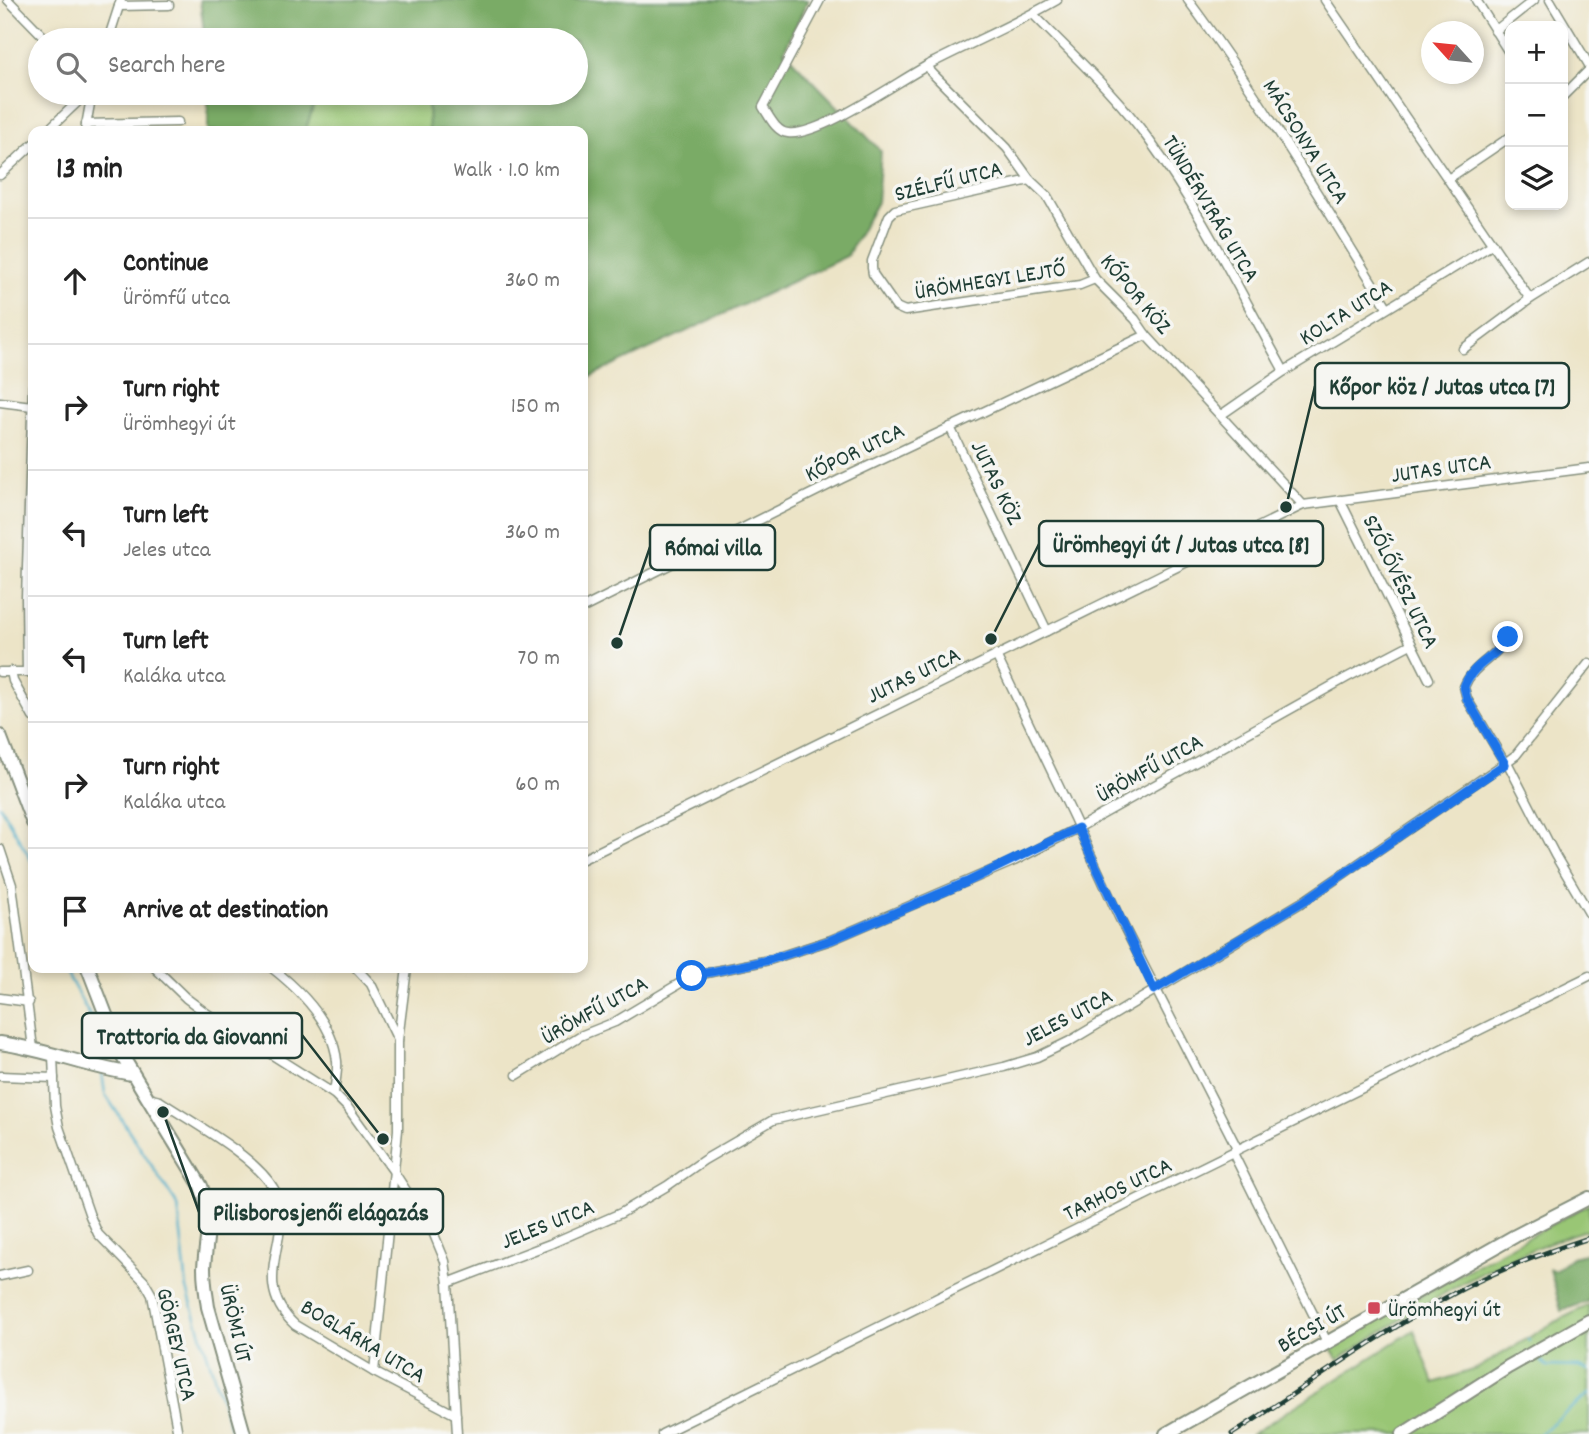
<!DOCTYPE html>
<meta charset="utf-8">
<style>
:root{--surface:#fff;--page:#f2f2f2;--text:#222;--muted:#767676;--line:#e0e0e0}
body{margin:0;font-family:Dekko,sans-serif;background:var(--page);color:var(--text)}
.controls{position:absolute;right:21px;top:21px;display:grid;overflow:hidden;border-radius:14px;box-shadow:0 4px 10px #0003}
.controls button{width:63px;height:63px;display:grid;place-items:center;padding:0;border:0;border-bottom:2px solid var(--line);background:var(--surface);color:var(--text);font:35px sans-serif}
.compass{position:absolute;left:1421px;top:21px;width:63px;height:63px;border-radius:50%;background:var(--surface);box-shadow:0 4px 10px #0003;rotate:297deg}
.stop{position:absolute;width:21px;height:21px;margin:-16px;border:5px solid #1a73e8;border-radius:50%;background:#fff}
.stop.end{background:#1a73e8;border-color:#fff;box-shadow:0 2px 7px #0008}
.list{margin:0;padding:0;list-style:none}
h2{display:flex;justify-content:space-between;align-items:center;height:91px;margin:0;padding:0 28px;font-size:30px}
h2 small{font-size:23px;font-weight:400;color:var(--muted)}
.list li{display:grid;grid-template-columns:46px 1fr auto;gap:21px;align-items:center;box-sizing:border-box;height:126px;padding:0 28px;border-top:2px solid var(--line)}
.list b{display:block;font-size:26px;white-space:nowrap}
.list p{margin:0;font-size:23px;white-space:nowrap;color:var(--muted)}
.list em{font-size:23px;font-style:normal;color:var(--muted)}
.icon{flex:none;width:38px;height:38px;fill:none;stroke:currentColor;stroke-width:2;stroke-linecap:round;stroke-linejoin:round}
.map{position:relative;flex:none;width:1589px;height:1434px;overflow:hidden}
.search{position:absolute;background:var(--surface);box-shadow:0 4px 10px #0003;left:28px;top:28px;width:560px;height:77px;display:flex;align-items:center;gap:18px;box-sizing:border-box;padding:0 24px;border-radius:38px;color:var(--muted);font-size:26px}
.panel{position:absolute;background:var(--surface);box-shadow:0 4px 10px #0003;left:28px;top:126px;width:560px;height:847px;border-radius:14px}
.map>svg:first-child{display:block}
</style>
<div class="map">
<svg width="1589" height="1434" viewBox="0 0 1589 1434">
<rect width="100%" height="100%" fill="#f6f6f2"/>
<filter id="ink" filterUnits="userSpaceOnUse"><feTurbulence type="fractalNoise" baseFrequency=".0143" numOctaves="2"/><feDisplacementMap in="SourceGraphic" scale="14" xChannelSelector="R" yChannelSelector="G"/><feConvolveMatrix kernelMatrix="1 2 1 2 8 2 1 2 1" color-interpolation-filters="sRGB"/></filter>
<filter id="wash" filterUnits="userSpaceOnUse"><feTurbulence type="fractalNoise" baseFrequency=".00686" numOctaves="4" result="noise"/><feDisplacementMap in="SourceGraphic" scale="28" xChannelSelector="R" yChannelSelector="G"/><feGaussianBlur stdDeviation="1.57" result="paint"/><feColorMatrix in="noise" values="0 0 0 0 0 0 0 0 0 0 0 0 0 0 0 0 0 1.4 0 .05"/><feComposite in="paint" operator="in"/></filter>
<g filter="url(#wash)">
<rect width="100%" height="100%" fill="#ece4c7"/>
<g fill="#99c674" stroke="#5c8254" stroke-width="2">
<polygon points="318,93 428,93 429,131 305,131"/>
<path d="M 1589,1204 L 1589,1229 C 1498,1256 1417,1308 1338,1360 L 1331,1349 L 1396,1309 Z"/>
<polygon points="1589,1305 1589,1434 1252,1434 1414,1330 1434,1383 1478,1368 1555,1322"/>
</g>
<g fill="#7aab66" stroke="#4c744d" stroke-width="2">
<polygon points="200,0 808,0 784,51 881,151 877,202 847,256 583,380 583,131 429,131 428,93 576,93 576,40 205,40"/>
<polygon points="208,93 318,93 305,131 208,131"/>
<polygon points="1589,1253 1589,1301 1561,1311 1550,1269 1555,1271 1572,1257"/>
</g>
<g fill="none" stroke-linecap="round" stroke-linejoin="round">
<g stroke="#48acc7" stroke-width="2.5">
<polyline points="0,806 33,863"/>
<polyline points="64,968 102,1038 103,1063"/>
<polyline points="102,1073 105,1094 178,1206 187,1289 232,1434"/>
<polyline points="1528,1339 1529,1341"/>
<polyline points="1540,1360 1547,1366 1580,1367 1589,1371"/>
<polyline points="1539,1434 1589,1394"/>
</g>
</g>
</g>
<g filter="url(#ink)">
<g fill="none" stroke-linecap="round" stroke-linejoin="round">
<g stroke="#86907e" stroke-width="11">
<g id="street">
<polyline points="8,0 47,40"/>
<path d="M 820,0 L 763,107 C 769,116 776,132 788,133 C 820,137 901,79 932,63 C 973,42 1017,23 1057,0"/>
<path d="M 1188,0 C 1261,98 1323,203 1387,307"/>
<polyline points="1325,0 1530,299"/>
<polyline points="1476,0 1510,54"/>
<polyline points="1550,0 1589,65"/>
<polyline points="119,6 169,5"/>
<path d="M 1033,14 C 1072,54 1116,94 1149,140 C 1201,211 1241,294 1284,371"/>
<polyline points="1495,31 1534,0"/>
<polyline points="108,40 121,0"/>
<polyline points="928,65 931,72 1007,148 1030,180 1047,196 1095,279 1135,319 1146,335 1303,505"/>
<polyline points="1563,96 1589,70"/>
<polyline points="86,124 178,122"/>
<polyline points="47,131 87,93"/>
<polyline points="85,131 92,93"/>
<polyline points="0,175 33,144"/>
<polyline points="1448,179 1510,137"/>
<polyline points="1030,180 895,210 889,216 872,261 872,268 873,274 896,307 905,311 1080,285 1095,279"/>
<polyline points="1463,349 1530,299 1589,262"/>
<polyline points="0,402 32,406"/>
<polyline points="1221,415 1283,372 1493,244"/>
<polyline points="950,427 1047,631"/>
<polyline points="1340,500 1429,679"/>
<polyline points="583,608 841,479 1146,335"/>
<polyline points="996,655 1074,818 1119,917 1236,1146 1234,1155 1327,1342"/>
<polyline points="11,671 13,681 33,717"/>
<polyline points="0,672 33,672"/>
<polyline points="27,672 26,598 33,386"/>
<polyline points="1507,762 1555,855 1589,913"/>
<path d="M 1505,763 L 1467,699 L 1464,687 C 1473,664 1496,658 1508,637"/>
<polyline points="0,849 12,885 33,1048"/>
<polyline points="583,859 1303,505 1589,468"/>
<polyline points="155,968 186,998 206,1013 334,1094 348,1108 394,1172 433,1232 445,1261 448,1283 457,1434"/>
<path d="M 272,968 C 300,990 333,1023 337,1061 C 338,1071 335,1083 334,1094"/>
<polyline points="356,968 371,984 398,1040"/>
<polyline points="0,998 29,1002"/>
<polyline points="53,1055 55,1106 59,1127 90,1216 98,1234 144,1281 152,1295 178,1434"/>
<polyline points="517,1075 580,1036 615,1022 692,976 769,960 831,940 1014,861 1078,828 1346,678 1411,644"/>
<polyline points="0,1076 54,1078"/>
<path d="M 148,1098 L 160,1101 C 193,1123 255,1156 274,1189 C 299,1232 245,1279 295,1325 L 374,1372 L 456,1415"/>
<polyline points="0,1276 28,1270"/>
<polyline points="448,1283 550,1244 621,1213 667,1186 704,1160 773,1120 1004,1067 1037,1057 1070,1041 1304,901 1505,763 1516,755 1589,663"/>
<polyline points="374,1372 398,1130 398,1040 407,968"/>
<polyline points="662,1434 1589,976"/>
</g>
</g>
<g stroke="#86907e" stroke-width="16">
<g id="secondary">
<polyline points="0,736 33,823"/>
<path d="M 88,968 L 121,1054 L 201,1186 C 214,1220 206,1234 204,1268 C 204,1281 206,1294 208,1307 L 244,1434"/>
<path d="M 0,1043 C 45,1049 87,1067 132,1074"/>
<polyline points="1166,1434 1515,1236 1589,1198"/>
</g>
</g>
<g stroke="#86907e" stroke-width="16">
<polyline id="primary" points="1403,1434 1508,1367 1589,1321"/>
</g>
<use href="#street" stroke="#fff" stroke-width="8"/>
<use href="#secondary" stroke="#fff" stroke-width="12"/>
<use href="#primary" stroke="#fff" stroke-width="12"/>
<g stroke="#1f3d34" stroke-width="5">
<path id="rail" d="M 1232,1434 C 1307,1386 1385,1329 1464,1288 C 1504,1267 1546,1252 1589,1238"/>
</g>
<use href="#rail" stroke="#f6f6f2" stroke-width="2.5" stroke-dasharray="8" stroke-linecap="butt"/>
</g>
</g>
<g fill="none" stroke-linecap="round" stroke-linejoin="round" filter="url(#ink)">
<path stroke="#1a73e8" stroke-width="9" d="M 692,976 L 769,960 L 831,940 L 967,882 L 1078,828 L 1154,990 L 1304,901 L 1505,764 L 1467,699 L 1464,687 C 1473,662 1496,659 1508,637"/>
</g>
<rect fill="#d1495b" stroke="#f6f6f2" stroke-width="2.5" x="1367" y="1301" width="14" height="14" rx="3.5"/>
<g text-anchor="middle" stroke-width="7" stroke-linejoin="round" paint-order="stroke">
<g font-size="23" fill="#1f3d34" stroke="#f6f6f2">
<text transform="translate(1307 141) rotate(58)" y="8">MÁCSONYA UTCA</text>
<text transform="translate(948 180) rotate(-14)" y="8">SZÉLFŰ UTCA</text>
<text transform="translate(1212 208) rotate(59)" y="8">TÜNDÉRVIRÁG UTCA</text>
<text transform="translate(990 279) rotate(-9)" y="8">ÜRÖMHEGYI LEJTŐ</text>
<text transform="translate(1137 293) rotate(50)" y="8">KŐPOR KÖZ</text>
<text transform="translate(1345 311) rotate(-32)" y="8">KOLTA UTCA</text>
<text transform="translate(854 451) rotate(-26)" y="8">KŐPOR UTCA</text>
<text transform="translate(1441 467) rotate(-8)" y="8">JUTAS UTCA</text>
<text transform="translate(998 482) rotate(64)" y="8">JUTAS KÖZ</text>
<text transform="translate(1402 581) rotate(64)" y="8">SZŐLŐVÉSZ UTCA</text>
<text transform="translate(913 674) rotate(-26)" y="8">JUTAS UTCA</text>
<text transform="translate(1149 767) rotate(-29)" y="8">ÜRÖMFŰ UTCA</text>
<text transform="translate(594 1009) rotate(-29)" y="8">ÜRÖMFŰ UTCA</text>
<text transform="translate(1067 1016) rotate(-28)" y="8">JELES UTCA</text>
<text transform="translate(1117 1188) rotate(-26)" y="8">TARHOS UTCA</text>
<text transform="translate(547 1223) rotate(-22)" y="8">JELES UTCA</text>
<text transform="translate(237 1323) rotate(77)" y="8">ÜRÖMI ÚT</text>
<text transform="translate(1311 1327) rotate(-30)" y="8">BÉCSI ÚT</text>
<text transform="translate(364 1340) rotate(31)" y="8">BOGLÁRKA UTCA</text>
<text transform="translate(178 1344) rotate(77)" y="8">GÖRGEY UTCA</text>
</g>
<g font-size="23" fill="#1f3d34" stroke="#f6f6f2" text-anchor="start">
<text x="1388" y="1316">Ürömhegyi út</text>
</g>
</g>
<path fill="none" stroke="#1f3d34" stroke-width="2.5" d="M1286 507L1315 386M991 639L1039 544M617 643L650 547M383 1139L302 1035M163 1112L199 1212"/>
<g fill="#1f3d34" stroke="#f6f6f2" stroke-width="2.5">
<circle cx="1286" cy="507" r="7"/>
<circle cx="991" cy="639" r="7"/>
<circle cx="617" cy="643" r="7"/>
<circle cx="383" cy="1139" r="7"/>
<circle cx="163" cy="1112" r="7"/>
</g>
<g fill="#f6f6f2" stroke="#1f3d34" stroke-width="2.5">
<rect x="1315" y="363" width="254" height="45" rx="7"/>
<rect x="1039" y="521" width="284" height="45" rx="7"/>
<rect x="650" y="525" width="125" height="45" rx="7"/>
<rect x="82" y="1013" width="220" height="45" rx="7"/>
<rect x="199" y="1189" width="244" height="45" rx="7"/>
</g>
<g font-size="24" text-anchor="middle" font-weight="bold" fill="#1f3d34">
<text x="1442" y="394">Kőpor köz / Jutas utca [7]</text>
<text x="1181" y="552">Ürömhegyi út / Jutas utca [8]</text>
<text x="713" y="555">Római villa</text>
<text x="192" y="1044">Trattoria da Giovanni</text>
<text x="321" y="1220">Pilisborosjenői elágazás</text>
</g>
</svg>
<div class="controls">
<button>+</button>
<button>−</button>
<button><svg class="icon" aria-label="layers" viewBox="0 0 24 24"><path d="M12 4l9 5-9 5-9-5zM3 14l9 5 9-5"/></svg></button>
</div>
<svg class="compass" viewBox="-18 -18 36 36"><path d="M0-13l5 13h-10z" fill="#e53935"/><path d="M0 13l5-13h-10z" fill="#767676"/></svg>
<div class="stop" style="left:692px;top:976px"></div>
<div class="stop end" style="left:1508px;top:637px"></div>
<div class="search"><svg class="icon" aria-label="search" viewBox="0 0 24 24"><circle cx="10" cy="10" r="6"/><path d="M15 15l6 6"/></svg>Search here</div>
<section class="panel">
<h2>13 min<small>Walk · 1.0 km</small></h2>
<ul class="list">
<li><svg class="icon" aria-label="ahead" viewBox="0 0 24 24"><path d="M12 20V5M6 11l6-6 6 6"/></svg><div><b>Continue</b><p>Ürömfű utca</p></div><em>360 m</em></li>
<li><svg class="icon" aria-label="right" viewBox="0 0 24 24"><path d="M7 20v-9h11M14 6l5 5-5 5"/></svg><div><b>Turn right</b><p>Ürömhegyi út</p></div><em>150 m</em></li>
<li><svg class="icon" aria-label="left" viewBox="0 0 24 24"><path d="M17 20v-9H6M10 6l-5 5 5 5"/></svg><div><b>Turn left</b><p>Jeles utca</p></div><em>360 m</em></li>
<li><svg class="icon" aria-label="left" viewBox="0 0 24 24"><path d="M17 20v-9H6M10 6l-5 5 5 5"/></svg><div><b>Turn left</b><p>Kaláka utca</p></div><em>70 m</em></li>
<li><svg class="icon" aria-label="right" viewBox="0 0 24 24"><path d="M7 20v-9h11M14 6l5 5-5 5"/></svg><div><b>Turn right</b><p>Kaláka utca</p></div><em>60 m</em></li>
<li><svg class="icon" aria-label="arrive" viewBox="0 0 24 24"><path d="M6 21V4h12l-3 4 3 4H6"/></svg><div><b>Arrive at destination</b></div></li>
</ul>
</section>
</div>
